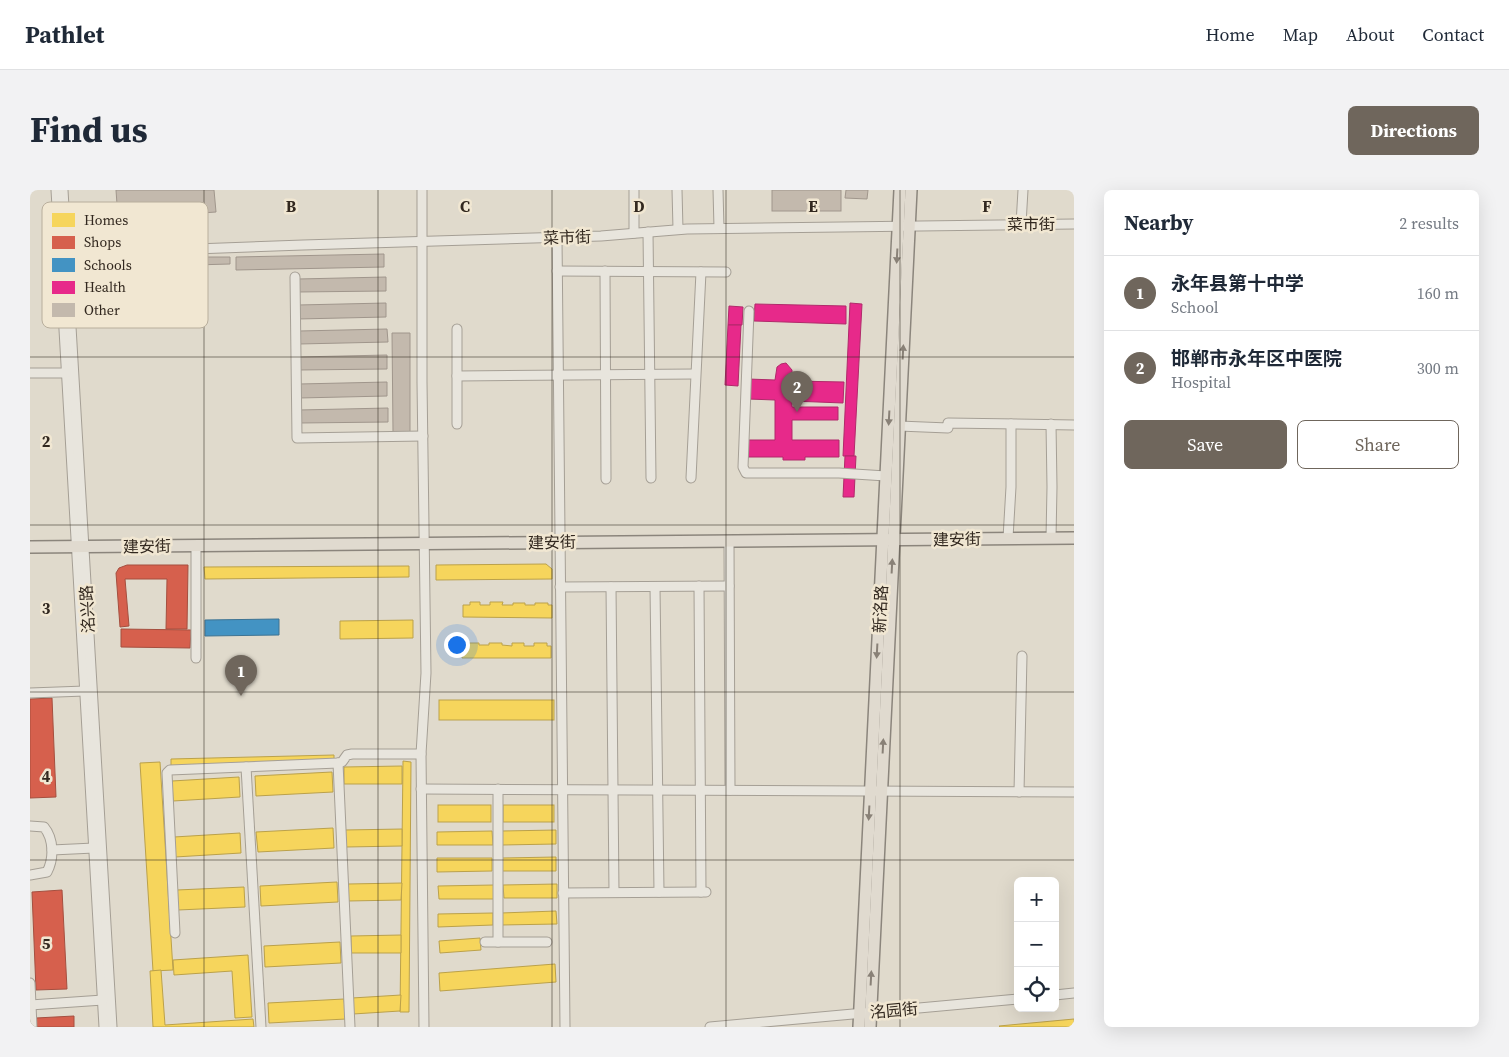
<!DOCTYPE html>
<meta charset="utf-8">
<style>
:root{--surface:#fff;--page:#f2f2f3;--text:#1f2937;--muted:#747a83;--line:#e0e1e3;--accent:#6f665c}
body{margin:0;font-family:"Source Serif 4","Noto Sans SC",serif;background:var(--page);color:var(--text)}
.controls{position:absolute;right:15px;bottom:15px;display:grid;overflow:hidden;border-radius:8px;box-shadow:0 5px 20px #0002}
.controls button{width:45px;height:45px;display:grid;place-items:center;padding:0;border:0;border-bottom:1px solid var(--line);background:var(--surface);color:var(--text);font:25px sans-serif}
.you{position:absolute;left:426px;top:454px;width:18px;height:18px;margin:-12px;border:4px solid #fff;border-radius:50%;background:#1a73e8;box-shadow:0 0 0 8px #1a73e833}
.badge{display:grid;place-items:center;width:32px;height:32px;border-radius:50%;background:var(--accent);color:#fff;font-size:16px;font-weight:700}
.pin{position:absolute;translate:-50% -41px;filter:drop-shadow(0 1px 2px #0008)}
.pin::after{content:'';position:absolute;top:26px;width:18px;height:15px;background:inherit;clip-path:polygon(0 0,100% 0,50% 100%)}
.list{margin:0;padding:0;list-style:none}
h2{display:flex;justify-content:space-between;align-items:center;height:65px;margin:0;padding:0 20px;font-size:21px}
h2 small{font-size:16px;font-weight:400;color:var(--muted)}
.list li{display:grid;grid-template-columns:32px 1fr auto;gap:15px;align-items:center;box-sizing:border-box;height:75px;padding:0 20px;border-top:1px solid var(--line)}
.list b{display:block;font-size:19px;white-space:nowrap}
.list p{margin:0;font-size:16px;white-space:nowrap;color:var(--muted)}
.list em{font-size:16px;font-style:normal;color:var(--muted)}
.actions{display:flex;gap:10px;padding:15px 20px}
.actions a{flex:1;padding:11px 0;border:1px solid var(--accent);border-radius:8px;text-align:center;font-size:18px;color:var(--accent)}
.actions .main{background:var(--accent);color:#fff}
.icon{flex:none;width:28px;height:28px;fill:none;stroke:currentColor;stroke-width:2;stroke-linecap:round;stroke-linejoin:round}
.map{position:relative;flex:none;width:1044px;height:837px;overflow:hidden;border-radius:8px}
header{display:flex;align-items:center;gap:30px;box-sizing:border-box;height:70px;padding:0 25px;background:var(--surface);border-bottom:1px solid var(--line)}
header strong{font-size:24px}
nav{display:flex;gap:28px;margin-inline-start:auto;font-size:18px}
.intro{display:flex;align-items:center;justify-content:space-between;box-sizing:border-box;height:120px;padding:0 30px}
h1{margin:0;font-size:35px}
.button{padding:12px 22px;border-radius:8px;background:var(--accent);color:#fff;font-size:18px;font-weight:700}
main{display:flex;gap:30px;padding:0 30px}
aside{flex:1;background:var(--surface);border-radius:8px;box-shadow:0 5px 20px #0002}
.map>svg:first-child{display:block}
</style>
<header>
<strong>Pathlet</strong>
<nav><a>Home</a><a>Map</a><a>About</a><a>Contact</a></nav>
</header>
<div class="intro"><h1>Find us</h1><a class="button">Directions</a></div>
<main>
<div class="map">
<svg width="1044" height="837" viewBox="0 0 1044 837">
<rect width="100%" height="100%" fill="#e0dacc"/>
<g fill="#f6d55c" stroke="#bba14a">
<polygon points="516,374 522,379 522,389 406,390 406,375"/>
<polygon points="379,376 379,387 175,389 174,377"/>
<polygon points="440,412 450,412 450,415 460,415 460,412 473,412 472,415 483,415 483,413 495,413 495,415 505,415 505,413 518,413 518,415 522,415 522,428 433,427 433,415 440,415"/>
<polygon points="383,430 383,448 310,449 310,431"/>
<polygon points="439,453 449,453 449,455 459,455 459,453 472,453 472,455 482,456 482,453 494,453 494,456 504,456 504,453 517,453 517,456 521,456 521,468 432,468 433,455 439,455"/>
<rect x="409" y="510" width="115" height="20"/>
<polygon points="304,565 304,573 141,578 141,569"/>
<polygon points="373,571 381,572 379,822 370,822"/>
<polygon points="130,572 143,780 123,781 110,573"/>
<polygon points="372,576 372,594 314,594 314,577"/>
<polygon points="302,582 303,602 226,606 225,586"/>
<polygon points="209,587 210,607 143,611 142,591"/>
<rect x="408" y="615" width="53" height="17"/>
<rect x="473" y="615" width="51" height="17"/>
<polygon points="303,638 304,658 228,662 226,642"/>
<polygon points="372,639 372,656 316,657 315,640"/>
<polygon points="526,640 526,654 472,655 472,641"/>
<polygon points="462,641 463,655 407,655 407,642"/>
<polygon points="210,643 211,663 145,667 144,647"/>
<polygon points="526,667 526,681 472,681 472,668"/>
<polygon points="407,668 462,668 462,681 407,682"/>
<polygon points="307,692 308,712 231,716 230,696"/>
<polygon points="372,693 371,710 318,711 318,694"/>
<polygon points="527,694 527,708 474,708 473,695"/>
<polygon points="464,695 464,709 409,709 408,696"/>
<polygon points="214,697 215,717 148,720 147,700"/>
<polygon points="526,721 527,734 471,735 471,723"/>
<polygon points="463,723 463,735 408,737 408,724"/>
<polygon points="371,745 371,763 321,763 321,746"/>
<polygon points="450,748 451,760 410,763 409,751"/>
<polygon points="310,752 311,773 235,777 234,756"/>
<polygon points="218,765 222,827 205,828 202,781 144,785 143,770"/>
<polygon points="525,774 526,792 410,801 409,783"/>
<polygon points="131,780 135,835 223,829 224,837 123,837 120,781"/>
<polygon points="371,805 370,821 323,824 322,808"/>
<polygon points="314,809 316,829 239,833 238,813"/>
<polygon points="1044,829 1044,837 970,837 969,836"/>
</g>
<g fill="#d6604d" stroke="#a54f3f">
<polygon points="97,375 158,375 157,439 136,439 137,389 95,389 99,436 90,437 86,383 89,378"/>
<polygon points="91,439 161,440 160,458 91,457"/>
<polygon points="22,508 26,607 0,608 0,509"/>
<polygon points="32,700 37,799 6,800 2,702"/>
<polygon points="44,826 44,837 7,837 6,828"/>
</g>
<polygon fill="#4393c3" stroke="#3e7392" points="249,429 249,445 175,446 175,430"/>
<g fill="#e7298a" stroke="#b1296a">
<polygon points="820,113 832,114 824,266 813,266"/>
<polygon points="725,114 816,116 816,134 724,131"/>
<polygon points="699,116 713,117 712,135 698,135"/>
<polygon points="698,135 711,135 708,196 695,195"/>
<polygon points="756,173 762,180 762,191 814,192 813,213 762,211 762,217 808,217 808,230 762,230 762,250 809,250 809,267 775,267 775,270 753,270 753,267 717,267 717,250 745,250 745,210 718,209 718,189 745,190 747,177 751,174"/>
<polygon points="815,266 826,266 824,307 813,307"/>
</g>
<g fill="#c3b9ad" stroke="#a0968c">
<polygon points="86,0 184,0 186,22 88,29"/>
<rect x="742" y="0" width="69" height="21"/>
<polygon points="816,0 838,0 837,9 815,8"/>
<polygon points="354,64 354,77 206,80 206,67"/>
<polygon points="140,67 200,67 200,74 92,77 92,70"/>
<polygon points="356,87 356,101 268,102 268,89"/>
<polygon points="356,113 356,127 268,129 268,115"/>
<polygon points="357,139 358,152 269,154 269,141"/>
<polygon points="362,143 380,143 380,242 363,242"/>
<polygon points="357,165 357,179 269,180 268,167"/>
<polygon points="357,192 357,206 269,208 269,194"/>
<polygon points="358,218 358,232 270,233 269,220"/>
</g>
<g fill="none" stroke-linecap="round" stroke-linejoin="round">
<g stroke="#a59f95" stroke-width="11">
<g id="minor">
<polyline points="26,0 74,837"/>
<polyline points="33,0 82,837"/>
<polyline points="392,0 392,192 396,483 391,564 394,837"/>
<polyline points="604,0 604,43"/>
<polyline points="647,0 648,39"/>
<polyline points="688,0 689,38"/>
<polyline points="991,34 993,0"/>
<polyline points="618,42 621,288"/>
<polyline points="527,48 535,837"/>
<polyline points="29,64 273,55 571,46 657,39 1044,34"/>
<polyline points="527,81 696,82"/>
<polyline points="575,81 576,289"/>
<polyline points="265,87 267,248 393,246"/>
<polyline points="719,121 713,277 716,283 809,283 856,286"/>
<polyline points="427,139 427,234"/>
<polyline points="0,183 36,183"/>
<polyline points="427,186 665,184"/>
<polyline points="869,236 918,238 918,233 1044,235"/>
<polyline points="661,288 671,82"/>
<polyline points="978,348 981,297 981,234"/>
<polyline points="1021,348 1022,297 1021,234"/>
<polyline points="699,351 700,600"/>
<polyline points="166,356 166,468"/>
<polyline points="669,396 671,702"/>
<polyline points="530,397 699,396"/>
<polyline points="581,397 584,702"/>
<polyline points="625,397 629,702"/>
<polyline points="0,503 55,501"/>
<polyline points="308,573 320,837"/>
<polyline points="216,577 231,837"/>
<polyline points="391,599 1044,602"/>
<polyline points="468,599 468,752"/>
<polyline points="989,602 992,466"/>
<path d="M 0,636 L 14,637 C 24,649 24,669 17,682 L 0,685"/>
<polyline points="22,660 64,658"/>
<polyline points="533,703 676,702"/>
<polyline points="145,743 137,583 140,580 308,573 312,572 317,565 322,564 391,564"/>
<polyline points="455,752 517,752"/>
<polyline points="0,793 2,837"/>
<polyline points="1025,805 1044,803"/>
<polyline points="0,815 73,810"/>
<polyline points="680,837 988,809"/>
</g>
</g>
<g stroke="#8b857c" stroke-width="14">
<g id="major">
<polyline points="0,357 1044,348"/>
<polyline points="829,837 870,0"/>
<polyline points="840,837 881,0"/>
</g>
</g>
<use href="#minor" stroke="#e8e5dd" stroke-width="9"/>
<use href="#major" stroke="#e0dacf" stroke-width="11"/>
</g>
<defs><path id="oneway-solid" d="M-6-.8H1V-3.2L6.5 0L1 3.2V.8H-6Z" transform="scale(1.25)"/></defs>
<g fill="#898177">
<use href="#oneway-solid" transform="translate(867 66) rotate(93)"/>
<use href="#oneway-solid" transform="translate(873 162) rotate(-87)"/>
<use href="#oneway-solid" transform="translate(859 228) rotate(93)"/>
<use href="#oneway-solid" transform="translate(862 376) rotate(-87)"/>
<use href="#oneway-solid" transform="translate(847 461) rotate(93)"/>
<use href="#oneway-solid" transform="translate(853 556) rotate(-87)"/>
<use href="#oneway-solid" transform="translate(839 623) rotate(93)"/>
<use href="#oneway-solid" transform="translate(841 788) rotate(-87)"/>
</g>
<path fill="none" stroke="#32281f" stroke-width="1" stroke-opacity="0.55" d="M 174,0 L 174,837M 348,0 L 348,837M 522,0 L 522,837M 696,0 L 696,837M 870,0 L 870,837M 0,167 L 1044,167M 0,335 L 1044,335M 0,502 L 1044,502M 0,670 L 1044,670"/>
<g text-anchor="middle" stroke-width="5" stroke-linejoin="round" paint-order="stroke">
<g font-size="16" fill="#32281f" stroke="#f1e7d2">
<text x="1001" y="40">菜市街</text>
<text transform="translate(537 47) rotate(-2)" y="6">菜市街</text>
<text transform="translate(927 349) rotate(-1)" y="6">建安街</text>
<text transform="translate(522 352) rotate(-1)" y="6">建安街</text>
<text transform="translate(117 356) rotate(-1)" y="6">建安街</text>
<text transform="translate(57 419) rotate(-93)" y="6">洺兴路</text>
<text transform="translate(850 419) rotate(-87)" y="6">新洺路</text>
<text transform="translate(864 820) rotate(-5)" y="6">洺园街</text>
</g>
</g>
<rect x="12" y="12" width="166" height="126" rx="8" fill="#f1e7d2" stroke="#b8ae9c" stroke-width="1"/>
<rect x="22" y="23" width="23" height="14" fill="#f6d55c"/>
<rect x="22" y="46" width="23" height="13" fill="#d6604d"/>
<rect x="22" y="68" width="23" height="14" fill="#4393c3"/>
<rect x="22" y="91" width="23" height="13" fill="#e7298a"/>
<rect x="22" y="113" width="23" height="14" fill="#c3b9ad"/>
<g font-size="14" fill="#32281f">
<text x="54" y="35">Homes</text>
<text x="54" y="57">Shops</text>
<text x="54" y="80">Schools</text>
<text x="54" y="102">Health</text>
<text x="54" y="125">Other</text>
</g>
<g font-size="16" text-anchor="middle" font-weight="bold" fill="#32281f" stroke="#f1e7d2" stroke-width="5" stroke-linejoin="round" paint-order="stroke">
<text x="261" y="22">B</text>
<text x="435" y="22">C</text>
<text x="609" y="22">D</text>
<text x="783" y="22">E</text>
<text x="957" y="22">F</text>
<text x="16" y="257">2</text>
<text x="16" y="424">3</text>
<text x="16" y="592">4</text>
<text x="16" y="759">5</text>
</g>
</svg>
<div class="controls">
<button>+</button>
<button>−</button>
<button><svg class="icon" aria-label="locate" viewBox="0 0 24 24"><circle cx="12" cy="12" r="6"/><path d="M12 2v4M12 18v4M2 12h4M18 12h4"/></svg></button>
</div>
<div class="you"></div>
<div class="pin badge" style="left:211px;top:506px">1</div>
<div class="pin badge" style="left:767px;top:222px">2</div>
</div>
<aside>
<h2>Nearby<small>2 results</small></h2>
<ul class="list">
<li><span class="badge">1</span><div><b>永年县第十中学</b><p>School</p></div><em>160 m</em></li>
<li><span class="badge">2</span><div><b>邯郸市永年区中医院</b><p>Hospital</p></div><em>300 m</em></li>
</ul>
<div class="actions"><a class="main">Save</a><a>Share</a></div>
</aside>
</main>
